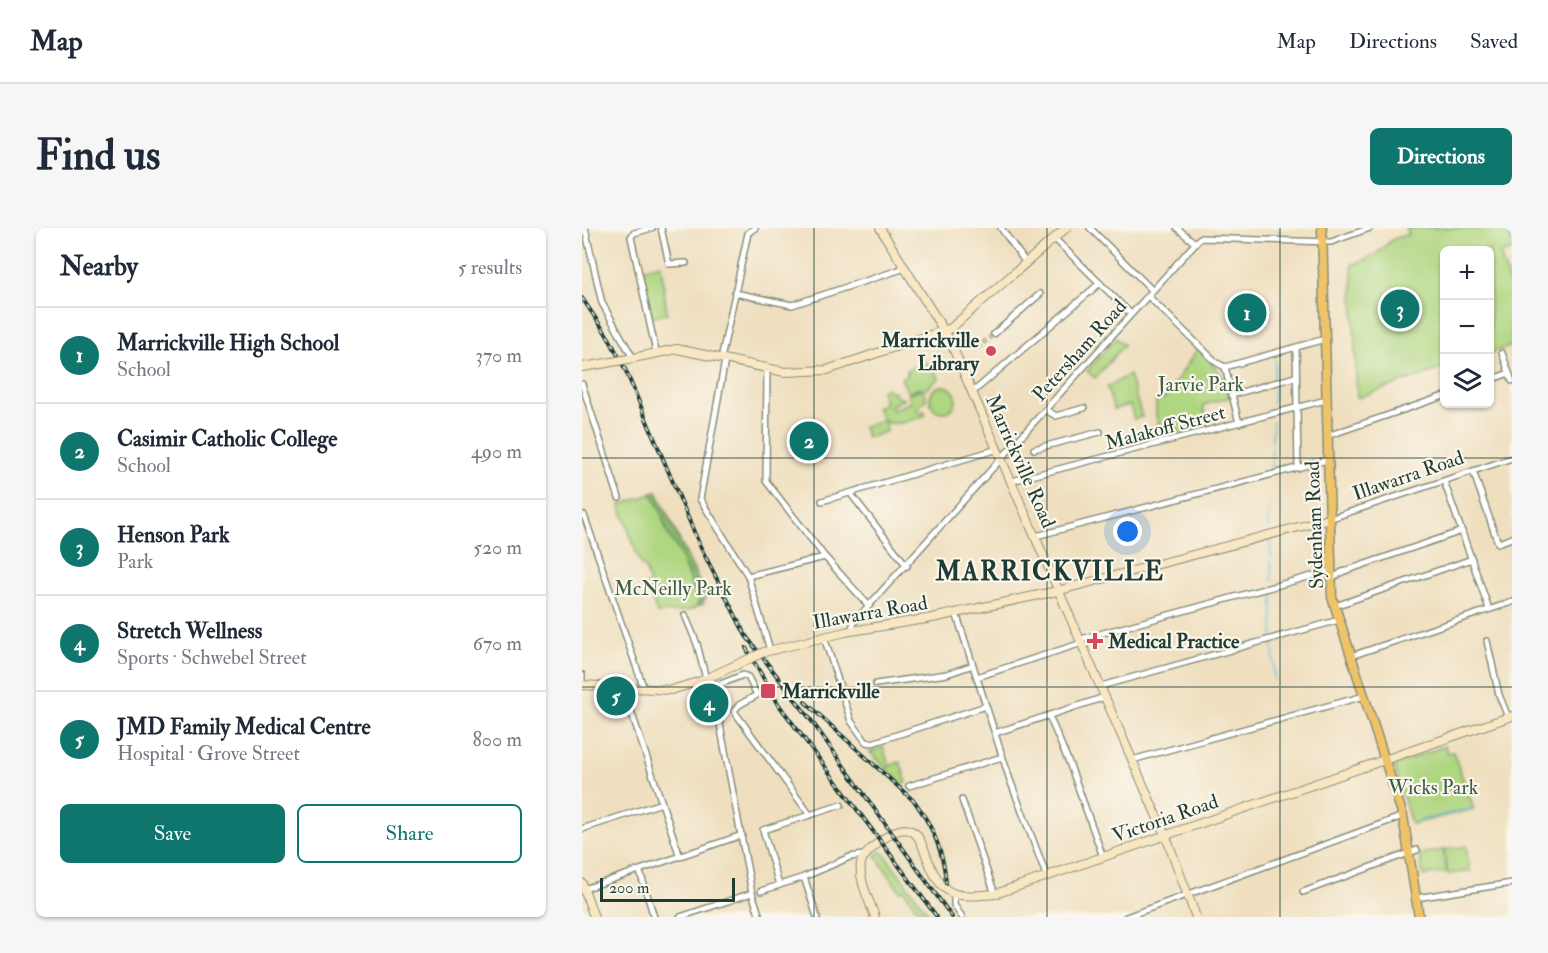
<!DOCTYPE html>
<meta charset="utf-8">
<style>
:root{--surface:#fff;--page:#f6f6f7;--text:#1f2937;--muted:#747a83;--line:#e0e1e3;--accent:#0f766e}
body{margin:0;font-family:"IM FELL Double Pica",serif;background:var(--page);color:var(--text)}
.controls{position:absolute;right:18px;top:18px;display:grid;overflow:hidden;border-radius:9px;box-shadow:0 2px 4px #0004}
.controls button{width:54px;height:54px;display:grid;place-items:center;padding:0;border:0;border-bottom:2px solid var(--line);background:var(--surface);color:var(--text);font:30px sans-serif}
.scale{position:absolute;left:18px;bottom:15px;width:135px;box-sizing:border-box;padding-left:6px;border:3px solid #1f3d34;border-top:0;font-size:16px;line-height:21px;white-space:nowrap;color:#1f3d34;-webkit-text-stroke:4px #fbf7ec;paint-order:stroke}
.you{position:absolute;left:546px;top:304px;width:21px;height:21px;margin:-15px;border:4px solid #fff;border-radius:50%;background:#1a73e8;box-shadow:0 0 0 9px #1a73e833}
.badge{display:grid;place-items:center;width:39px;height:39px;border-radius:50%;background:var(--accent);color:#fff;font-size:20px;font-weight:700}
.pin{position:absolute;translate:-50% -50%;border:3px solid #fff;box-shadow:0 2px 6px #0006}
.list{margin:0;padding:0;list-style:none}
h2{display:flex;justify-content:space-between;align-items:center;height:78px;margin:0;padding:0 24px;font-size:26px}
h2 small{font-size:20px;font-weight:400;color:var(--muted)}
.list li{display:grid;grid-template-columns:39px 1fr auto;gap:18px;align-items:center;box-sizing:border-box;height:96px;padding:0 24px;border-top:2px solid var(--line)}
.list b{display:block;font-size:22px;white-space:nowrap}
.list p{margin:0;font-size:20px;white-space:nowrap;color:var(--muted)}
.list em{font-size:20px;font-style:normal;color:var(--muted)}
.actions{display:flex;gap:12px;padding:18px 24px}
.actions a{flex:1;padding:14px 0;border:2px solid var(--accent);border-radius:9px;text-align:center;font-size:21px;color:var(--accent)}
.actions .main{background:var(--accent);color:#fff}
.icon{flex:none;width:33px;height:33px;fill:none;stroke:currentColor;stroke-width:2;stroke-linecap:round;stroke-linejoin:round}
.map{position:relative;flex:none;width:930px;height:689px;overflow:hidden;border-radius:9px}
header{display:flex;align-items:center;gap:36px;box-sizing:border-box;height:84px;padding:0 30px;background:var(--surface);border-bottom:2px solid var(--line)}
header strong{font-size:28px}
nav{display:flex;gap:33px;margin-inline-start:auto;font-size:21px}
.intro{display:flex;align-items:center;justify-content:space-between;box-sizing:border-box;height:144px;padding:0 36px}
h1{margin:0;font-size:42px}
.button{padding:15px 27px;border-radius:9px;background:var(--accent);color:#fff;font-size:21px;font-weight:700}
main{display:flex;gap:36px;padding:0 36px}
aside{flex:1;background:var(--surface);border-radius:9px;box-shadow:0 2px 4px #0004}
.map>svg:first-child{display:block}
</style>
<header>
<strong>Map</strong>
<nav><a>Map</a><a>Directions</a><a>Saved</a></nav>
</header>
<div class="intro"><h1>Find us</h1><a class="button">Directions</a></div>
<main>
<aside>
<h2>Nearby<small>5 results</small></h2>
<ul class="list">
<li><span class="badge">1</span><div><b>Marrickville High School</b><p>School</p></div><em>370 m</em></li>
<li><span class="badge">2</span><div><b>Casimir Catholic College</b><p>School</p></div><em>490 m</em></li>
<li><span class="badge">3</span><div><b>Henson Park</b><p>Park</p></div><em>520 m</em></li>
<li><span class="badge">4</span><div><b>Stretch Wellness</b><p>Sports · Schwebel Street</p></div><em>670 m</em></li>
<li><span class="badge">5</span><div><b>JMD Family Medical Centre</b><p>Hospital · Grove Street</p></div><em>800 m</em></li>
</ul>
<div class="actions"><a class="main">Save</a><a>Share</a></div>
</aside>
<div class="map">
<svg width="930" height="689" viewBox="0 0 930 689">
<rect width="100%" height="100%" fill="#fbf7ec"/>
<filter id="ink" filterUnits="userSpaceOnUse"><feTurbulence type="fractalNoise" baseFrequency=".0167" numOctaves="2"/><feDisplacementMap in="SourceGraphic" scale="12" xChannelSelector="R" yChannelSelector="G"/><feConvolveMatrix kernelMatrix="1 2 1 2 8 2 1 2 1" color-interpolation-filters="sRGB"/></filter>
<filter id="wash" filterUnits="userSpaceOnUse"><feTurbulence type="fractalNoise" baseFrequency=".008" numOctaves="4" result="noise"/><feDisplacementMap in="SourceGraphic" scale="24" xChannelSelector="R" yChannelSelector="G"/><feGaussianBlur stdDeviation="1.35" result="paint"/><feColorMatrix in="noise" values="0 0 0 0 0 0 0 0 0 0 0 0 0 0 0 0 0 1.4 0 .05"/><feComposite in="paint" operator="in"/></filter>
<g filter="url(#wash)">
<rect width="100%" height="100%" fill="#efdfbf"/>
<g fill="#afd680" stroke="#678a5a" stroke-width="1.5">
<polygon points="824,0 927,0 930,22 918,26 930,63 930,118 908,125 908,22 862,22 862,140 775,170 770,37 793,27 811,11 827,6"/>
<polygon points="79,36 85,86 69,89 59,41"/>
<polygon points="534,110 542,117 513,150 505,143"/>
<polygon points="616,120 644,152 648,169 621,177 626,197 580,209 574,188 574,172 583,170"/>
<polygon points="344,135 349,137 357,150 344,161 337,160 326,165 319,150 325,147 325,142"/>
<polygon points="547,147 560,189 552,191 548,177 532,181 525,159"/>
<circle cx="361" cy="171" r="13"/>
<path d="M 305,160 L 307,164 L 312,163 L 315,169 L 322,171 L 308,178 L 310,182 L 329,174 L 326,166 L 339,161 L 343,165 L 344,171 L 335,181 L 337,185 L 342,183 L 344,187 C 332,191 314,200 302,193 L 305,203 L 285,210 L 281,199 L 301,192 L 294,179 L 303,176 L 299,163 Z"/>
<polygon points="75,264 124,369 120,377 105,383 75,385 65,357 68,355 63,340 58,335 38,277"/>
<polygon points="863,518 866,525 871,524 892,581 829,596 812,537"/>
<polygon points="301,519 307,538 318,534 325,555 320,556 288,524"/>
<polygon points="884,618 888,643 866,646 862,622"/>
<polygon points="861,622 865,644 841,648 837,626"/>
<polygon points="300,623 349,689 341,689 322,662 318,663 293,627"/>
</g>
<polygon fill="#8bb76e" stroke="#557a51" stroke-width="1.5" points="75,264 124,369 120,377 114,379 119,370 116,363 111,361 97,324 85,305 78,281 69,265"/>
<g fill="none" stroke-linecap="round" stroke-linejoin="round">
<g stroke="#5cbfda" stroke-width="1.5">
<polyline points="697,5 697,0"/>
<polyline points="692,152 693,132"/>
<polyline points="691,176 692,158"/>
<polyline points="690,214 691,194"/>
<polyline points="689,240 690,219"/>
<polyline points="686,301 687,280"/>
<polyline points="688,311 689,330"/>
<polyline points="689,335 690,353"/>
<polyline points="691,364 691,408"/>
<polyline points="691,413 692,452"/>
<polyline points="835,593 891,580"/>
</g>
</g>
</g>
<g filter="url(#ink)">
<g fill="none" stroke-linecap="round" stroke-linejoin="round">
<polyline stroke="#c5bfa3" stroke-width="5" stroke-dasharray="5 2.5" stroke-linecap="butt" points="395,120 412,106"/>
<g stroke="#878e7a" stroke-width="8">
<g id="street">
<polyline points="3,0 20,75 51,130"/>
<polyline points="70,0 52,5 49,9 74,124"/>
<polyline points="79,0 87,36 104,35"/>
<polyline points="419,0 444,35"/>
<polyline points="508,0 570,62"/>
<polyline points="595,0 613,15"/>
<polyline points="472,10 549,86"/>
<polyline points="153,65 210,77 323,40"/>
<polyline points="566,68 635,135 643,139 657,195"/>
<polyline points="412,106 458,66"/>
<polyline points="714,120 716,240"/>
<polyline points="920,125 930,153"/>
<polyline points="139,131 166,5 173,0"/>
<polyline points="143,132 118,271 166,348 188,422"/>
<polyline points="643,139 743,111"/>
<polyline points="185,140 184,253 243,329 287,378"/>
<polyline points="908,152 927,145"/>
<polyline points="0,156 37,270"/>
<polyline points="391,164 518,55"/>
<polyline points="649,167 713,149"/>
<polyline points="464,182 474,188 502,180"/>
<polyline points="745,208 862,168"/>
<polyline points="452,221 518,204"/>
<polyline points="891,243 916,315 930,310"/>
<polyline points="430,253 744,172"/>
<polyline points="862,253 907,381"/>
<polyline points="269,266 325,338"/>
<polyline points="240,273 416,221"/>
<polyline points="0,288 2,287 62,461"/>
<polyline points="747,291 930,230"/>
<polyline points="454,308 745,232"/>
<polyline points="166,348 243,329"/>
<polyline points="750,351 760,344 880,303"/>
<polyline points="753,378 890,331"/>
<polyline points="374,385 428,552 465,649"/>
<polyline points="103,387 115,416 124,451"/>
<polyline points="269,403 272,394 618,10 749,14 788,0"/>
<polyline points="242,409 269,493 284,514 290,515 404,478"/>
<polyline points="499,411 748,343"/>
<polyline points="905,413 917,467 926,489"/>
<polyline points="769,428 930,374"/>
<polyline points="0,447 0,457"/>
<polyline points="129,449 170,665 178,689"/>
<polyline points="395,449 500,415"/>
<polyline points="294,456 365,446 391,437"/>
<polyline points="519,458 757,392"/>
<polyline points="41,459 98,629"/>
<polyline points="131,459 161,447 166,449 175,467 157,477 152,483 228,587"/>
<polyline points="467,488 488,537 521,629"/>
<polyline points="413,505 523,469"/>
<polyline points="550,532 782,468"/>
<polyline points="327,558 420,529"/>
<polyline points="380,572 413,666"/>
<polyline points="0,601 80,575"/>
<polyline points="58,644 72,689"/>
<polyline points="222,649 235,689"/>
<polyline points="197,657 181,602 259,577"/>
<polyline points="2,661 160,607"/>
<polyline points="179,663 222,649 268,629 282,627"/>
<polyline points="721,664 835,622"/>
<polyline points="372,667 372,677 380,689"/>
<polyline points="834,670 930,655"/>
<polyline points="98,689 170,665"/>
<polyline points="544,689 821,588"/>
</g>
</g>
<g stroke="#878e7a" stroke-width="10">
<g id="secondary">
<polyline points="298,0 367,111 586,614 614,689"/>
<polyline points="46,131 95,121 203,144 245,142 369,100 484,0"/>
<polyline points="0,139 19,136"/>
<polyline points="182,424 263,404 350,390 471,364 747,291"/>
<polyline points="0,457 89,462 119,453 154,437"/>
<polyline points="0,655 12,689"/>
<path d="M 293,689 C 288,674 276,651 279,635 C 281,625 307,605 317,602 C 323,600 329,602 334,606 C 340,614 343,623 346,632 C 362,672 374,669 413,666 L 930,488"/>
</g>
</g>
<g stroke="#878e7a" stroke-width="11">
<polyline id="primary" points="740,0 750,369 821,588 837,689"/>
</g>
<use href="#street" stroke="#fff" stroke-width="5"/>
<use href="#secondary" stroke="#f9e7c3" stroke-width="8"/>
<use href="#primary" stroke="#efc469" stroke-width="8"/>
<g stroke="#1f3d34" stroke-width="4">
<g id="rail">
<polyline points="0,70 27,110 43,141 118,318 164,408 226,488 370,689"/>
<polyline points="164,420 197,477 355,689"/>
<path d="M 223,474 L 333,574 C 351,599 362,624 364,655"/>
</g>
</g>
<use href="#rail" stroke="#fbf7ec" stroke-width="1.5" stroke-dasharray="4.5" stroke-linecap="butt"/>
<g stroke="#878e7a" stroke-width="10" stroke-linecap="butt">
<g id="secondary-bridge">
<polyline points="19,136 46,131"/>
<polyline points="154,437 182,424"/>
</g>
</g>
<use href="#secondary-bridge" stroke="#f9e7c3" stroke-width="8"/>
</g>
</g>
<path fill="none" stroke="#1f3d34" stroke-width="1.5" stroke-opacity="0.55" d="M 232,0 L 232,689M 465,0 L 465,689M 698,0 L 698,689M 0,230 L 930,230M 0,459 L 930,459"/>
<g fill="#d1495b" stroke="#fbf7ec" stroke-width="2">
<circle cx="409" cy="123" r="6"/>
<path d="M510 404h6v6h6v6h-6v6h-6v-6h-6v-6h6z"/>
<rect x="178" y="455" width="16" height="16" rx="3"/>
</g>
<g text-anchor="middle" stroke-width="4.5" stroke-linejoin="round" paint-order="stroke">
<g font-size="20" font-weight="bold" fill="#1f3d34" stroke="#fbf7ec" text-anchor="start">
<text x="397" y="119" text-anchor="end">Marrickville<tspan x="397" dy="23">Library</tspan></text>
<text x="526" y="420">Medical Practice</text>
<text x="200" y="470">Marrickville</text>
</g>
<g font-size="20" fill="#1f3d34" stroke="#fbf7ec">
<text transform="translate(497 122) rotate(-48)" y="7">Petersham Road</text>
<text transform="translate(583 199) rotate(-15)" y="7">Malakoff Street</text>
<text transform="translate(439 233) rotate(66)" y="7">Marrickville Road</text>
<text transform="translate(826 247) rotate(-19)" y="7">Illawarra Road</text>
<text transform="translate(732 297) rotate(-92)" y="7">Sydenham Road</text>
<text transform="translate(288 384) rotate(-10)" y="7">Illawarra Road</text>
<text transform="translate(583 590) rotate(-19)" y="7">Victoria Road</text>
</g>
<g font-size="20" fill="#3c5c43" stroke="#fbf7ec">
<text x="619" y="163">Jarvie Park</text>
<text x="91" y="367">McNeilly Park</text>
<text x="851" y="566">Wicks Park</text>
</g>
<g font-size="26" font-weight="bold" letter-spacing="1.5" fill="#1f3d34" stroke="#fbf7ec">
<text x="468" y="352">MARRICKVILLE</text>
</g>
</g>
</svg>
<div class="controls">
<button>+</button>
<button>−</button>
<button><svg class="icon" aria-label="layers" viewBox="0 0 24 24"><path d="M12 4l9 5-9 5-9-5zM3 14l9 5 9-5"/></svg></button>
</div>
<div class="scale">200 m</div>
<div class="you"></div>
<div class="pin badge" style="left:665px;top:85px">1</div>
<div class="pin badge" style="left:227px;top:213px">2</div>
<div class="pin badge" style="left:818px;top:81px">3</div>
<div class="pin badge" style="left:127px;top:475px">4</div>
<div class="pin badge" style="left:34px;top:468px">5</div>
</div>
</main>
